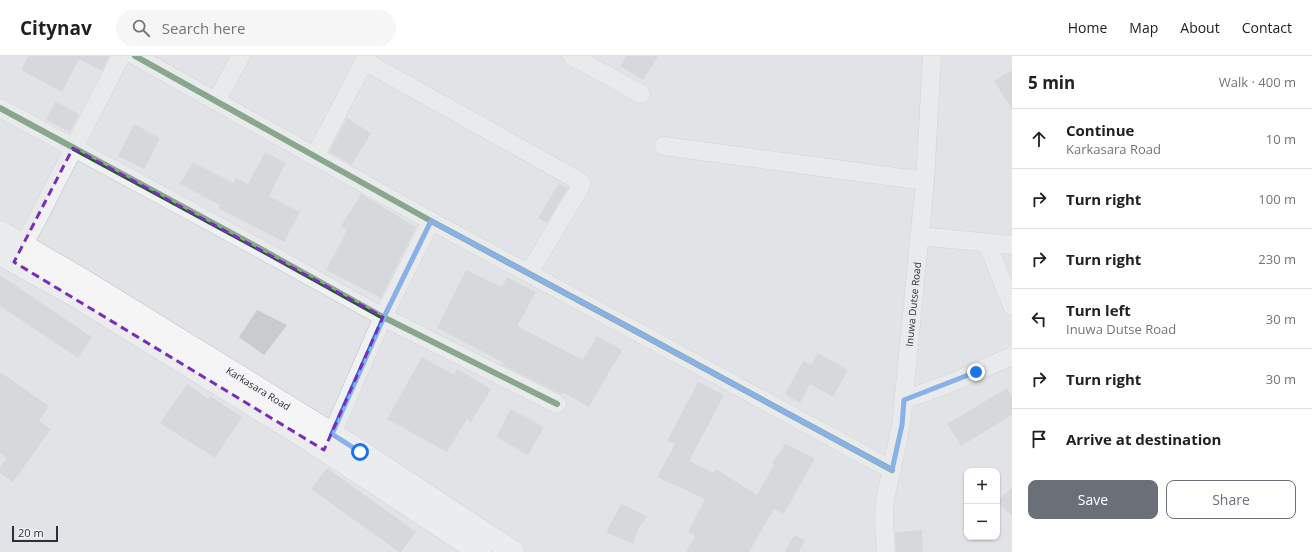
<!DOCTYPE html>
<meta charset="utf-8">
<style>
:root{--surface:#fff;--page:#f6f6f6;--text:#202124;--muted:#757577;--line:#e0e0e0;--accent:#6a6f78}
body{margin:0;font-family:"Open Sans",sans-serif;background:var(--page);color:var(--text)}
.controls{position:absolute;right:12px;bottom:12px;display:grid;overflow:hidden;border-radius:8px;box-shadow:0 1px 3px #0004}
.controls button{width:36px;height:36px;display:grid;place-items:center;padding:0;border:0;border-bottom:1px solid var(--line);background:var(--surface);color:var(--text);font:20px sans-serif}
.scale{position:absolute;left:12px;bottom:10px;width:46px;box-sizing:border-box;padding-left:4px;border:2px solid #2a313d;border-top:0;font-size:11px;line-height:14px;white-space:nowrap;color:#2a313d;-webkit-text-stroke:3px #eff2f5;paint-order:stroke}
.stop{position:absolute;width:12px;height:12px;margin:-9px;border:3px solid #1a73e8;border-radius:50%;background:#fff}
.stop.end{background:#1a73e8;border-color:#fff;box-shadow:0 1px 4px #0008}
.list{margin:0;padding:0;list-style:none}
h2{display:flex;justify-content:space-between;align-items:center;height:52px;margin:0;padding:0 16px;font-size:17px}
h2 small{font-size:13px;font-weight:400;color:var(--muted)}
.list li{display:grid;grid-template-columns:26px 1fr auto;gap:12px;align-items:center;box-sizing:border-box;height:60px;padding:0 16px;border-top:1px solid var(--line)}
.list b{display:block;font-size:15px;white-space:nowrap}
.list p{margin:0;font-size:13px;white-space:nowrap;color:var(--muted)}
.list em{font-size:13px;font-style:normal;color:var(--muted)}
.actions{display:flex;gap:8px;padding:12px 16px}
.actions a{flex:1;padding:9px 0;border:1px solid var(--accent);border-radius:8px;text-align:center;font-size:14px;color:var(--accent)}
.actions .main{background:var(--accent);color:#fff}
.icon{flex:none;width:22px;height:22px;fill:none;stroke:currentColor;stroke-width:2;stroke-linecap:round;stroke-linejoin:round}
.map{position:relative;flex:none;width:1012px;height:496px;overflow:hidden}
header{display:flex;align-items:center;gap:24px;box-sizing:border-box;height:56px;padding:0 20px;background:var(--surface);border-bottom:1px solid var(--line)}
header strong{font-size:19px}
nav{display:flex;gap:22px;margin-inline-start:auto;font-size:14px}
.search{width:280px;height:36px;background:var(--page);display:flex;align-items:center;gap:10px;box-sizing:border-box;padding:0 14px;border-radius:22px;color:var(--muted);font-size:15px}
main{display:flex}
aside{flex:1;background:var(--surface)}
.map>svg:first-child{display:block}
</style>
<header>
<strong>Citynav</strong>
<div class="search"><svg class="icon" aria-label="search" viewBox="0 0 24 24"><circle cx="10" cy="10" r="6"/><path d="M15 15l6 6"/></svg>Search here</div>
<nav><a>Home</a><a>Map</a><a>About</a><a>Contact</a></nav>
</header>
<main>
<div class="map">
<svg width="1012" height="496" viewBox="0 0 1012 496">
<rect width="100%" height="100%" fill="#e1e3e6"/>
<g fill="#cacbce">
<polygon points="28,0 109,0 102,15 79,3 62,36 21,14"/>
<polygon points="626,0 658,0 643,24 620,10"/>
<polygon points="1012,14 1012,53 994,25"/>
<polygon points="55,45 79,58 70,76 46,64"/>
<polygon points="347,62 371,77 352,109 329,96"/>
<polygon points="134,68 160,82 144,113 118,100"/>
<polygon points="265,96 286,107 269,140 300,156 284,186 218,152 220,149 180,128 193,106 233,127 236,122 248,128"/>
<polygon points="559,127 568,132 547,167 538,162"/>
<polygon points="361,138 416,171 381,242 326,214 347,174 341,170"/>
<polygon points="466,214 502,231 507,221 536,236 517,270 583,304 597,280 622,294 589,351 564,337 562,339 502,309 504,307 437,272"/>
<polygon points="0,219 92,281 78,302 0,250"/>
<polygon points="257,254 287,269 264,299 239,281"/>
<polygon points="818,297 848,314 833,341 810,328 800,347 785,338 803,305 811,309"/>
<polygon points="422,301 454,319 457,313 491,333 471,366 467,363 447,396 387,363"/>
<polygon points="0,316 49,350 39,365 51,373 13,426 0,417 0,412 7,402 0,397"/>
<polygon points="698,326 724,339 689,405 714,417 716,413 757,439 774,408 772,407 785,388 815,402 784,458 774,453 749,496 686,496 695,480 688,476 705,443 657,421 675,388 667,385"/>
<polygon points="187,328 209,343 210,340 242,361 215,402 160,367"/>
<polygon points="1007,332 1012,341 1012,359 961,390 947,368"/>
<polygon points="511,353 544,371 528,399 496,381"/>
<polygon points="327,412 416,476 401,496 399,496 311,433"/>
<polygon points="1012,431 1012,460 997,446"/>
<polygon points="621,448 647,460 638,473 633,488 606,476"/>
<polygon points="922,474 923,496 896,496 895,476"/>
<polygon points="794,479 805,484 799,496 785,496"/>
</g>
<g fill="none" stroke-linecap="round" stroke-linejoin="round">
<g stroke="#c0c1c4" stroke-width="19">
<g id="minor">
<polyline points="135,0 431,165 630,272 892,414"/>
<polyline points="572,0 641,38"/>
<polyline points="364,5 581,126 581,130 529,217"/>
<polyline points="216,45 241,0"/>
<polyline points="0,52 257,191 383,261 557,348"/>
<polyline points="664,90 925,125"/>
<polyline points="315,100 367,0"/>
<polyline points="919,180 1012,189"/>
<polyline points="987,187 1012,250"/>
<polyline points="16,202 36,166 121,0"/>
<polyline points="904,344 956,325 1012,300"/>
<polyline points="326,390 332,378 383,261 431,165"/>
<path id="s1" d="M 886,496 L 884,465 L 885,444 L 901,369 L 925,125 L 932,0"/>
</g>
</g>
<g stroke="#bec0c3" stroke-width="23">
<g id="major">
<path id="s2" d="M 0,176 L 83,224 L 352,390 L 513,496"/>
<polyline points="0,198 77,241 314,387 480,496"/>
</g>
</g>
<use href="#minor" stroke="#f0f1f3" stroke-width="18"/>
<use href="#major" stroke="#f5f5f6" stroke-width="22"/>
<g stroke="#eff2f5" stroke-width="8">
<g id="cycleway">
<polyline points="135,0 431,165 630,272 892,414"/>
<polyline points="0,52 257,191 383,261 557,348"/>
</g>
</g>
<use href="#cycleway" stroke="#1b5e20" stroke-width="6"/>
</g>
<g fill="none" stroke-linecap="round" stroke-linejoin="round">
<polyline stroke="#1a73e8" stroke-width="5" points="360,396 332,378 384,261 431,165 630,272 892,414 902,369 904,344 976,316"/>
</g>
<path d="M0 0H1012V496H0ZM 73,92 L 383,261 L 324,394 L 14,206 Z" fill="#e1e3e6" fill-opacity=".55" fill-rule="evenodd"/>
<path fill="none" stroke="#7b2cbf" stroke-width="3" stroke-dasharray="8 5" stroke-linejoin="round" d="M 73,92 L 383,261 L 324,394 L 14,206 Z"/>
<g text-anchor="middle" stroke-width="3.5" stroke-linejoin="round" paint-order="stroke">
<g font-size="10" fill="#2a313d" stroke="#eff2f5">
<text dy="4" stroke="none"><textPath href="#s1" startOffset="250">Inuwa Dutse Road</textPath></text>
<text dy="4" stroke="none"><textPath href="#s2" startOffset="302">Karkasara Road</textPath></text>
</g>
</g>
</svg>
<div class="controls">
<button>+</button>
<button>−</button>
</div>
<div class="scale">20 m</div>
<div class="stop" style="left:360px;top:396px"></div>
<div class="stop end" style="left:976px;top:316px"></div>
</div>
<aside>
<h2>5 min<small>Walk · 400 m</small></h2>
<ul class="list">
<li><svg class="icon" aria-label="ahead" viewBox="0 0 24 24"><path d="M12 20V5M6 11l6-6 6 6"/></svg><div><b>Continue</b><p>Karkasara Road</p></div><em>10 m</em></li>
<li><svg class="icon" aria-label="right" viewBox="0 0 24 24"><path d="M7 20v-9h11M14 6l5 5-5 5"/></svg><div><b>Turn right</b></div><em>100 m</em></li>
<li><svg class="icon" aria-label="right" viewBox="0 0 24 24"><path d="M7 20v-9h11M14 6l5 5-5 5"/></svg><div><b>Turn right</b></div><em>230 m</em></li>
<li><svg class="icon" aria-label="left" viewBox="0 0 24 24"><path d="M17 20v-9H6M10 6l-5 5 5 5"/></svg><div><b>Turn left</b><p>Inuwa Dutse Road</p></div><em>30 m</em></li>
<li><svg class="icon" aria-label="right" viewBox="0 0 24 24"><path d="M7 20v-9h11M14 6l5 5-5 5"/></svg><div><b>Turn right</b></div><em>30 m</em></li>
<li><svg class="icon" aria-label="arrive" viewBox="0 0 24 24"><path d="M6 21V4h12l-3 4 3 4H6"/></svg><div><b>Arrive at destination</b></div></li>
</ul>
<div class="actions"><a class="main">Save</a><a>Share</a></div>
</aside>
</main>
